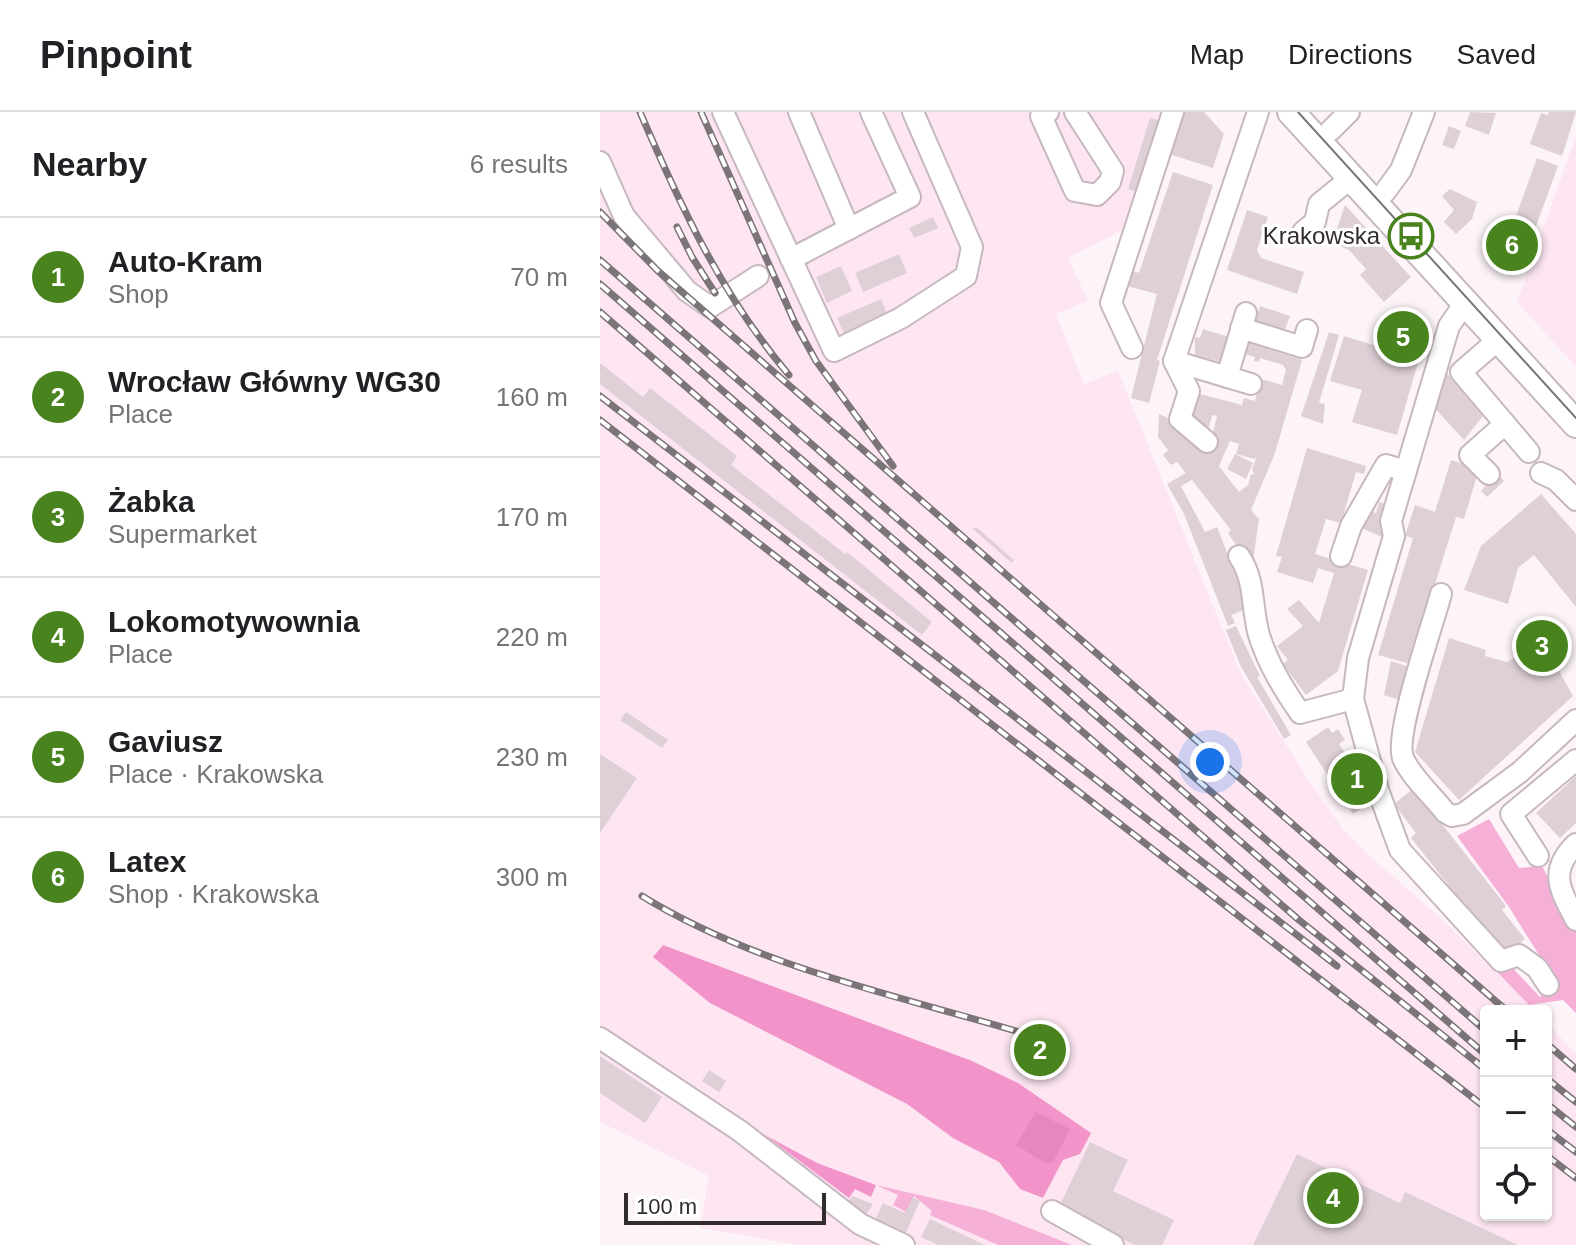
<!DOCTYPE html>
<meta charset="utf-8">
<style>
:root{--surface:#fff;--page:#f6f6f6;--text:#202124;--muted:#757577;--line:#e0e0e0;--accent:#49831d}
body{margin:0;font-family:Helvetica,sans-serif;background:var(--page);color:var(--text)}
.controls{position:absolute;right:24px;bottom:24px;display:grid;overflow:hidden;border-radius:8px;box-shadow:0 2px 6px #0004}
.controls button{width:72px;height:72px;display:grid;place-items:center;padding:0;border:0;border-bottom:2px solid var(--line);background:var(--surface);color:var(--text);font:40px sans-serif}
.scale{position:absolute;left:24px;bottom:20px;width:202px;box-sizing:border-box;padding-left:8px;border:4px solid #322c2f;border-top:0;font-size:22px;line-height:28px;white-space:nowrap;color:#322c2f;-webkit-text-stroke:6px #fff;paint-order:stroke}
.you{position:absolute;left:610px;top:650px;width:28px;height:28px;margin:-20px;border:6px solid #fff;border-radius:50%;background:#1a73e8;box-shadow:0 0 0 12px #1a73e833}
.badge{display:grid;place-items:center;width:52px;height:52px;border-radius:50%;background:var(--accent);color:#fff;font-size:26px;font-weight:700}
.pin{position:absolute;translate:-50% -50%;border:4px solid #fff;box-shadow:0 2px 8px #0006}
.list{margin:0;padding:0;list-style:none}
h2{display:flex;justify-content:space-between;align-items:center;height:104px;margin:0;padding:0 32px;font-size:34px}
h2 small{font-size:26px;font-weight:400;color:var(--muted)}
.list li{display:grid;grid-template-columns:52px 1fr auto;gap:24px;align-items:center;box-sizing:border-box;height:120px;padding:0 32px;border-top:2px solid var(--line)}
.list b{display:block;font-size:30px;white-space:nowrap}
.list p{margin:0;font-size:26px;white-space:nowrap;color:var(--muted)}
.list em{font-size:26px;font-style:normal;color:var(--muted)}
.icon{flex:none;width:44px;height:44px;fill:none;stroke:currentColor;stroke-width:2;stroke-linecap:round;stroke-linejoin:round}
.map{position:relative;flex:none;width:976px;height:1133px;overflow:hidden}
header{display:flex;align-items:center;gap:48px;box-sizing:border-box;height:112px;padding:0 40px;background:var(--surface);border-bottom:2px solid var(--line)}
header strong{font-size:38px}
nav{display:flex;gap:44px;margin-inline-start:auto;font-size:28px}
main{display:flex}
aside{flex:1;background:var(--surface)}
.map>svg:first-child{display:block}
</style>
<header>
<strong>Pinpoint</strong>
<nav><a>Map</a><a>Directions</a><a>Saved</a></nav>
</header>
<main>
<aside>
<h2>Nearby<small>6 results</small></h2>
<ul class="list">
<li><span class="badge">1</span><div><b>Auto-Kram</b><p>Shop</p></div><em>70 m</em></li>
<li><span class="badge">2</span><div><b>Wrocław Główny WG30</b><p>Place</p></div><em>160 m</em></li>
<li><span class="badge">3</span><div><b>Żabka</b><p>Supermarket</p></div><em>170 m</em></li>
<li><span class="badge">4</span><div><b>Lokomotywownia</b><p>Place</p></div><em>220 m</em></li>
<li><span class="badge">5</span><div><b>Gaviusz</b><p>Place · Krakowska</p></div><em>230 m</em></li>
<li><span class="badge">6</span><div><b>Latex</b><p>Shop · Krakowska</p></div><em>300 m</em></li>
</ul>
</aside>
<div class="map">
<svg width="976" height="1133" viewBox="0 0 976 1133">
<rect width="100%" height="100%" fill="#fdf4f9"/>
<g fill="#fde6f2">
<polygon points="0,0 568,0 532,113 468,146 488,189 456,202 484,272 518,259 641,562 710,670 742,716 763,738 844,809 935,899 886,899 886,1103 946,1103 946,910 976,942 976,1133 198,1133 100,1116 109,1064 0,1010"/>
<polygon points="976,24 976,255 917,190"/>
</g>
<g fill="#f6b0d7">
<polygon points="889,707 919,756 942,754 976,819 976,901 963,888 929,893 896,859 910,853 940,885 956,870 909,795 857,724"/>
<polygon points="276,1073 384,1098 472,1133 398,1133 330,1103 332,1099 314,1084 306,1100 293,1093 298,1083"/>
</g>
<g fill="#f294ca">
<polygon points="63,833 372,949 418,971 491,1021 480,1042 463,1048 443,1086 420,1077 399,1050 353,1026 307,992 110,891 53,845"/>
<polygon points="165,1023 217,1051 276,1073 271,1085 255,1077 249,1086"/>
</g>
<polygon fill="#e488bd" points="436,1000 470,1017 453,1050 447,1052 416,1033"/>
<g fill="#dfd0d8" fill-rule="evenodd">
<polygon points="580,0 604,0 624,22 613,56 566,41"/>
<polygon points="870,0 896,1 889,23 865,14"/>
<polygon points="949,0 976,0 962,44 930,32 941,1 948,3"/>
<polygon points="550,6 562,9 541,81 528,77"/>
<polygon points="849,14 861,19 854,37 842,33"/>
<polygon points="937,46 958,54 920,158 899,151"/>
<polygon points="573,60 613,73 557,248 560,249 549,291 531,286 557,182 523,173 528,157 539,161"/>
<polygon points="850,77 877,90 872,107 856,122 844,110 854,98 842,84"/>
<polygon points="745,93 811,165 784,190 760,163 766,157 749,138 732,131"/>
<polygon points="647,98 668,105 657,138 661,146 704,160 697,182 627,158"/>
<polygon points="333,105 338,116 314,126 309,116"/>
<polygon points="299,142 307,161 263,180 255,161"/>
<polygon points="241,154 252,179 227,191 216,165"/>
<polygon points="281,187 288,204 245,224 237,206"/>
<polygon points="660,194 690,204 683,223 654,213"/>
<polygon points="603,217 632,226 624,251 595,243 595,225 600,226"/>
<polygon points="729,220 739,223 719,291 725,292 723,312 701,304"/>
<path d="M 650,224 L 666,229 L 665,236 L 702,248 L 675,341 L 651,398 L 659,407 L 653,449 L 643,436 L 640,439 L 628,421 L 631,418 L 592,368 L 581,374 L 605,420 L 617,415 L 649,496 L 631,503 L 635,511 L 628,514 L 584,402 L 567,372 L 586,361 L 577,350 L 571,353 L 563,343 L 568,338 L 558,325 L 559,302 L 612,325 L 617,304 L 612,303 L 609,315 L 591,307 L 600,282 L 642,293 L 644,286 L 655,289 L 661,267 L 682,273 L 686,258 L 683,253 L 660,246 L 659,250 L 654,249 L 655,245 L 641,241 ZM 630,329 L 639,332 L 636,342 L 655,347 L 657,344 L 652,358 L 655,363 L 651,362 L 648,373 L 639,380 L 619,354 Z"/>
<polygon points="744,224 819,247 797,323 752,310 762,278 730,269"/>
<polygon points="0,251 43,285 50,276 137,344 131,353 245,442 247,440 332,510 322,523 0,272"/>
<polygon points="845,259 883,304 864,328 832,293"/>
<polygon points="707,336 766,354 764,362 756,360 741,411 726,407 715,442 768,458 738,559 706,583 683,552 688,548 677,534 703,514 687,497 699,488 719,511 734,461 718,456 713,471 677,460 682,445 676,444"/>
<polygon points="635,342 653,351 646,367 627,357"/>
<polygon points="851,348 879,357 864,407 856,405 810,552 778,543 813,426 805,424 815,393 835,400"/>
<polygon points="897,361 904,369 887,385 881,379"/>
<polygon points="941,382 976,422 976,495 934,443 918,456 908,492 864,478 881,434"/>
<polygon points="779,390 788,392 780,418 783,419 782,425 761,416 766,398 776,401"/>
<polygon points="376,415 414,448 412,451 373,417"/>
<polygon points="636,514 660,564 657,565 691,623 684,627 640,553 626,518"/>
<polygon points="849,526 886,538 885,544 907,550 943,530 973,584 859,688 815,640"/>
<polygon points="791,549 810,555 800,588 784,583"/>
<polygon points="26,600 68,628 62,636 20,608"/>
<polygon points="728,615 732,621 738,617 745,628 739,632 775,687 753,702 706,630"/>
<polygon points="0,642 37,666 0,721"/>
<polygon points="976,664 976,711 960,726 936,701"/>
<polygon points="814,676 906,794 902,798 925,827 905,844 811,726 816,721 794,692"/>
<polygon points="434,930 449,935 446,946 431,941"/>
<polygon points="0,944 62,985 45,1011 0,981"/>
<polygon points="109,958 126,969 119,980 102,969"/>
<polygon points="490,1030 528,1048 513,1079 574,1108 562,1133 535,1133 458,1097"/>
<polygon points="697,1042 800,1091 805,1080 918,1133 653,1133"/>
<polygon points="252,1084 273,1092 266,1103 247,1092"/>
<polygon points="313,1085 320,1089 305,1123 275,1108 283,1091 305,1101"/>
<polygon points="330,1107 385,1133 338,1133 321,1125"/>
</g>
<g fill="none" stroke-linecap="round" stroke-linejoin="round">
<g stroke="#c7b8c0" stroke-width="24">
<g id="minor">
<polyline points="123,0 234,239 301,206 366,164 372,135 313,0"/>
<polyline points="199,0 249,117"/>
<polyline points="448,0 441,4 475,79 497,83 510,70 513,59 475,0"/>
<polyline points="730,19 749,0"/>
<polyline points="0,50 24,104 87,179 110,195 158,164"/>
<polyline points="785,80 801,58 824,0"/>
<polyline points="703,120 715,110 719,92 751,66"/>
<polyline points="191,147 310,85 271,0"/>
<polyline points="865,191 849,214 791,409 794,424 758,546 753,587 778,678 800,738 901,849 919,843 937,856 948,873"/>
<polyline points="641,216 702,235 707,218"/>
<polyline points="899,227 861,260 929,340"/>
<polyline points="532,236 511,191 573,0"/>
<polyline points="574,249 651,272"/>
<polyline points="627,265 646,201"/>
<polyline points="607,330 580,307 589,279 574,249 658,0"/>
<polyline points="941,361 956,368 976,388"/>
<polyline points="889,362 870,343 905,312"/>
<path d="M 639,444 C 656,469 651,495 659,523 C 668,552 683,576 700,601 L 753,587"/>
<polyline points="741,444 751,414 786,353 806,359"/>
<path d="M 841,482 C 833,512 794,622 803,646 C 811,665 833,684 845,700 L 852,704 L 863,702 L 920,660 L 976,608"/>
<path d="M 976,732 C 948,759 960,778 976,808"/>
<polyline points="938,744 911,702 976,648"/>
<polyline points="0,926 140,1019 260,1112 304,1133"/>
<polyline points="452,1099 513,1133"/>
</g>
</g>
<g stroke="#c7b8c0" stroke-width="30">
<polyline id="major" points="691,0 976,312"/>
</g>
<use href="#minor" stroke="#fff" stroke-width="20"/>
<use href="#major" stroke="#fff" stroke-width="26"/>
<polyline stroke="#7b7478" stroke-width="2" points="698,0 976,306"/>
<g stroke="#7b7478" stroke-width="7">
<g id="rail">
<path d="M 40,0 C 81,95 122,184 189,263"/>
<polyline points="101,0 195,211 216,249 293,354"/>
<polyline points="0,100 58,159 907,899"/>
<polyline points="77,115 92,145 115,181"/>
<polyline points="0,148 886,919"/>
<polyline points="0,172 886,943"/>
<polyline points="0,200 699,808 886,958"/>
<polyline points="0,284 737,854"/>
<polyline points="0,308 886,996"/>
<path d="M 42,784 C 156,854 292,882 419,920"/>
<polyline points="946,931 976,957"/>
<polyline points="946,966 976,990"/>
<polyline points="946,991 976,1015"/>
<polyline points="946,1017 976,1040"/>
<polyline points="946,1043 976,1066"/>
</g>
</g>
<use href="#rail" stroke="#fff" stroke-width="4" stroke-dasharray="12" stroke-linecap="butt"/>
</g>
<defs>
<g id="bus-ring" transform="scale(2.3)"><circle r="9.5" fill="#fff" stroke="#49831d" stroke-width="1.5"/><path d="M-5-6H5V4H4V6H2V4H-2V6H-4V4H-5ZM-3.5-4V0h7V-4ZM-3.5 1.2v1.5H-2V1.2ZM2 1.2v1.5H3.5V1.2Z" fill="#49831d"/></g>
</defs>
<g fill-rule="evenodd">
<use href="#bus-ring" x="811" y="124"/>
</g>
<g text-anchor="middle" stroke-width="6" stroke-linejoin="round" paint-order="stroke">
<g font-size="24" fill="#322c2f" stroke="#fff" text-anchor="end">
<text x="780" y="132">Krakowska</text>
</g>
</g>
</svg>
<div class="controls">
<button>+</button>
<button>−</button>
<button><svg class="icon" aria-label="locate" viewBox="0 0 24 24"><circle cx="12" cy="12" r="6"/><path d="M12 2v4M12 18v4M2 12h4M18 12h4"/></svg></button>
</div>
<div class="scale">100 m</div>
<div class="you"></div>
<div class="pin badge" style="left:757px;top:667px">1</div>
<div class="pin badge" style="left:440px;top:938px">2</div>
<div class="pin badge" style="left:942px;top:534px">3</div>
<div class="pin badge" style="left:733px;top:1086px">4</div>
<div class="pin badge" style="left:803px;top:225px">5</div>
<div class="pin badge" style="left:912px;top:133px">6</div>
</div>
</main>
